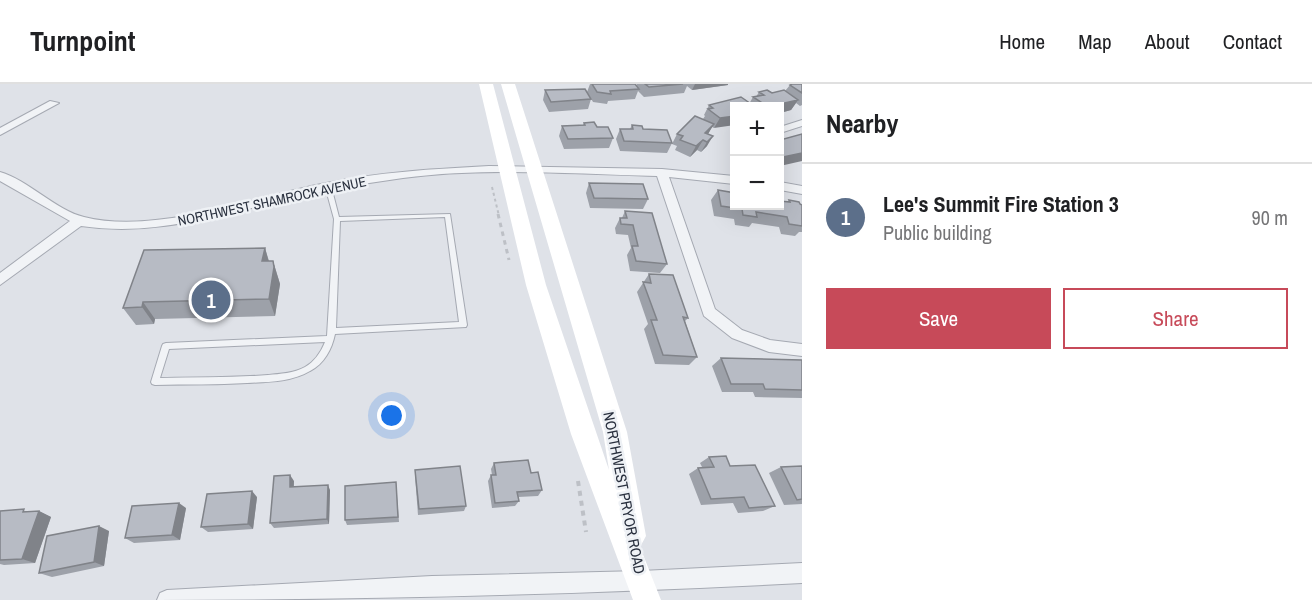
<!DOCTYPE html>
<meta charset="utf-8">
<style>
:root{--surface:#fff;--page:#f2f2f2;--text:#202124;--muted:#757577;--line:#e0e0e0;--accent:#c74a59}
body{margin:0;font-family:"Archivo Narrow",sans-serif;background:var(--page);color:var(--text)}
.controls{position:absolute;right:18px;top:18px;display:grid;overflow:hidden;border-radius:0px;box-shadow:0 6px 24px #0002}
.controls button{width:54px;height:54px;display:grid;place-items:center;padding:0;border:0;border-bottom:2px solid var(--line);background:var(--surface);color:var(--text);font:30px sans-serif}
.you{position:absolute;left:392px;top:332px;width:21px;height:21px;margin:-15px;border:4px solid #fff;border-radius:50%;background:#1a73e8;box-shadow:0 0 0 9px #1a73e833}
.badge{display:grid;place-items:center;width:39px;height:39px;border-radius:50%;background:var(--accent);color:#fff;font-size:20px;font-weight:700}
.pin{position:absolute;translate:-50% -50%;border:3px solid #fff;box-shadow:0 2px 6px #0006}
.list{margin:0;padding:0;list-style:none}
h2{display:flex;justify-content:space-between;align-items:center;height:78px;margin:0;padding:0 24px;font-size:26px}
h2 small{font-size:20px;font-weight:400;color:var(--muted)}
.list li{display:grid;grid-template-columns:39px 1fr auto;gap:18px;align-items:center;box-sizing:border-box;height:108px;padding:0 24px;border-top:2px solid var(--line)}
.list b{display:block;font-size:22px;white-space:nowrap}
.list p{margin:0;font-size:20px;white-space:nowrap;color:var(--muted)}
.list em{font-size:20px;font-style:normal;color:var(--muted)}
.actions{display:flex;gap:12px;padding:18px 24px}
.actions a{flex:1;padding:14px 0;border:2px solid var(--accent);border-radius:0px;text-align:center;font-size:21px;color:var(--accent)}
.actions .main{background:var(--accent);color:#fff}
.map{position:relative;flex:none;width:802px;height:516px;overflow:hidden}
header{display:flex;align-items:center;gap:36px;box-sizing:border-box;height:84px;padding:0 30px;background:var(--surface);border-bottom:2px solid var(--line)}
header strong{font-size:28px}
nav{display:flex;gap:33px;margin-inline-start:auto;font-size:21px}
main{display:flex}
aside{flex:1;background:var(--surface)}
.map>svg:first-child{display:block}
</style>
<header>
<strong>Turnpoint</strong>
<nav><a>Home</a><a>Map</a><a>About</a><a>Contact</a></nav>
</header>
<main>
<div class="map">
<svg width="802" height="516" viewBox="0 0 802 516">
<rect width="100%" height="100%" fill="#dfe2e8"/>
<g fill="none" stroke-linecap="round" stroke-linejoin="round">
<g stroke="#a5a9b2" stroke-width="2">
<path id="lane" d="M 328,100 L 331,102 L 339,133 L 450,130 L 467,241 L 466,243 L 335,250 C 332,265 324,280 310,287 C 292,298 268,298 247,299 C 217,301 186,300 155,301 L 152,300 L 151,298 L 162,262 L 163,260 L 166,259 L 327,252 L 334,135 L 325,102 ZM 445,133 L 459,238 L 336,244 L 340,137 ZM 325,258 C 321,268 314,278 305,283 C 294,289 280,290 268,291 C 232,294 196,293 160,294 L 169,265 Z"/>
</g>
<g stroke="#a5a9b2" stroke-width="2">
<g id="street">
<polygon points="50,17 59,19 0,51 0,44"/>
<polygon points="802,36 802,42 780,49 780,43"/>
<path d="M 489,82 L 662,85 L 734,92 L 734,100 L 669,93 L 715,225 L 742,246 L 770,256 L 802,260 L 802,272 L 769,268 L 732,254 L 704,232 L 657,92 C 576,90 484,83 403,94 C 358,100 313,109 269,120 C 205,135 148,152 81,142 L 0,201 L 0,189 L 70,137 L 0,97 L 0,88 C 28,96 57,127 84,133 C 154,151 252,114 321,100 C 377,88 433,85 489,82 Z"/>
<polygon points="780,98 802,102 802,110 780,106"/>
<path d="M 802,479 L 802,499 C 587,510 372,516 157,516 L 160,509 L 167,506 L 432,492 L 641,487 Z"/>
</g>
</g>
<polyline stroke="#bdc0c6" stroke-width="2" stroke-dasharray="3 3" stroke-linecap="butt" points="492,103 499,132"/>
<polyline stroke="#bdc0c6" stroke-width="3" stroke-dasharray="4.5 4.5" stroke-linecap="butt" points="498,130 509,176"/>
<polyline stroke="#bdc0c6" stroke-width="4" stroke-dasharray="5 5" stroke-linecap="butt" points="578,397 586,448"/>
<use href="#lane" fill="#f1f3f6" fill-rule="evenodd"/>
<use href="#street" fill="#f1f3f6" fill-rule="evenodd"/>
<polygon fill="#fff" fill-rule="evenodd" points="479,0 493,0 546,201 609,386 603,348 501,0 515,0 627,348 646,452 640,463 661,516 633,516 571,350 526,201"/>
</g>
<g fill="#9da1a9">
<polygon points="590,0 635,0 636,2 637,0 728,0 728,1 692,6 687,2 684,9 644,13 638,7 635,15 608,17 607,20 593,18 588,9 591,15 588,25 549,28 543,16 545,6 587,8"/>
<polygon points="802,0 802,21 800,22 796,19 791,26 780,29 780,22 735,22 714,44 712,43 708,50 707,62 701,68 697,66 690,73 675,66 677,62 672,60 677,50 703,35 705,32 704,31 709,21 749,20 753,13 756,13 759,8 772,9 785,7 790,1"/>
<polygon points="584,39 597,43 613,54 609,64 564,65 559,52 562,42 583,41"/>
<polygon points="632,41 643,45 672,59 667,69 620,67 616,55 620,45 630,45"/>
<polygon points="589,99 648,115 643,125 590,124 586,109"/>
<polygon points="718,106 787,118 789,116 802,121 802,148 799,148 795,152 781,150 779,143 752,139 749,143 735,141 734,135 714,132 711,116"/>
<polygon points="625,127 667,180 660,189 630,187 627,171 631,164 628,151 616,150 615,144 620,134 622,134"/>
<polygon points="265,164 269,177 273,177 280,200 275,232 155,235 154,240 136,241 123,224"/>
<polygon points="649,190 688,234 685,237 697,273 689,281 655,280 644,245 648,240 637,208"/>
<polygon points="721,274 802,276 802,314 755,313 753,308 722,308 712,282"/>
<polygon points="709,373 730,382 775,422 763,427 738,429 733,419 701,421 689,390 698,384 702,383 700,379"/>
<polygon points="494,379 531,389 542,406 538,412 518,413 519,417 515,422 492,424 488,397 491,391 492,391 491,385"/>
<polygon points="802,382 802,420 784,421 769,389 781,383"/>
<polygon points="415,386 466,422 464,427 418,431 415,392"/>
<polygon points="294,397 294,403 330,406 329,440 274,444 270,439"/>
<polygon points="396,398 399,438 347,441 345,436"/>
<polygon points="257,413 253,445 208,448 201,443"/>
<polygon points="186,424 180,456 134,459 125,454"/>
<polygon points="0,427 39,427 51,433 35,479 4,481 0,480"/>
<polygon points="109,447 104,482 52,493 39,489"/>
</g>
<g fill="#808389">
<polygon points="695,0 728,0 728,1 692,6"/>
<polygon points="798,16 791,26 780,29 780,22 771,22"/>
<polygon points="735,32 735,41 714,44 720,34"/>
<polygon points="714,40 708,50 705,49"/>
<polygon points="713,52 707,62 701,68 707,58"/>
<polygon points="703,56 697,66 690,73 696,62"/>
<polygon points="802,67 802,77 780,82 780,78 783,73"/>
<polygon points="265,164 270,182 262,177"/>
<polygon points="273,177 280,200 275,232 269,215"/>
<polygon points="143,218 155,235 154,240 142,223"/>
<polygon points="290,391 294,397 293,409 290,403"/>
<polygon points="328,401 330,406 329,440 327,435"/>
<polygon points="252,407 257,413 253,445 248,440"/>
<polygon points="179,419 186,424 180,456 172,451"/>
<polygon points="39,427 51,433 35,479 22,475"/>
<polygon points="99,442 109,447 104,482 94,478"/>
</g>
<g fill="#b7bbc4" stroke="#808389" stroke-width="1.5">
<polygon points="592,0 635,0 639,5 610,7 611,10 597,8"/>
<polygon points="645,0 683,0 649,3"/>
<polygon points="792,0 802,0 802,9 790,1"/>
<polygon points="585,5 591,15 551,18 545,6"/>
<polygon points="767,6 772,9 784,6 798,16 771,22 767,22 753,13 764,11 759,8"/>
<polygon points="741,13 754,22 735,22 735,32 720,34 708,25 713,24 709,21"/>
<polygon points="695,32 714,40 705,49 713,52 707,58 703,56 696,62 680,56 683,52 677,50"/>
<polygon points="594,38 597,43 608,43 613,54 568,55 562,42 585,41 584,39"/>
<polygon points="632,41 642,42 643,45 667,46 672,59 624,57 620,45 633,45"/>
<polygon points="802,50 802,69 783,73 780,71 780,56"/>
<polygon points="589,99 643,100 648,115 594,114"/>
<polygon points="718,106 735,109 735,122 780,122 780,117 790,118 789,116 799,118 800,120 802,121 802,142 789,140 787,133 756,128 757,133 743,131 742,125 721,122"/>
<polygon points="625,127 652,129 667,180 636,177 632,162 638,162 633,141 621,140 620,134 627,134"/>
<polygon points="265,164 262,177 273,177 274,183 269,215 143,218 142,223 123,224 144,166"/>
<polygon points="649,190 673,191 688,234 683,233 697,273 663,271 651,236 657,236 643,198 651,199"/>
<polygon points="721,274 802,276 802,306 765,305 763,300 731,300"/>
<polygon points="726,372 730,382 755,381 775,422 749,424 744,413 711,415 698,384 714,383 709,373"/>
<polygon points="528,376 531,389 538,388 542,406 517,408 519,417 495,419 491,391 496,391 494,379"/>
<polygon points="460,382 466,422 419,425 415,386"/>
<polygon points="802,382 802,415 797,416 781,383"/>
<polygon points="290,391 290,403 328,401 327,435 270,439 274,392"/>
<polygon points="396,398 398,433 345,436 345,402"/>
<polygon points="252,407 248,440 201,443 207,410"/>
<polygon points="179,419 172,451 125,454 132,422"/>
<polygon points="24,425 23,428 39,427 22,475 0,476 0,427"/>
<polygon points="99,442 94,478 39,489 47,452"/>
</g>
<g text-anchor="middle" stroke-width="5" stroke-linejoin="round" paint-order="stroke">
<g font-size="14" fill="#29303e" stroke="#eef1f5">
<text transform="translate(272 117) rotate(-12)" y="5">NORTHWEST SHAMROCK AVENUE</text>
</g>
<g font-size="15" fill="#29303e" stroke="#eef1f5">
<text transform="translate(624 409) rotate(79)" y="5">NORTHWEST PRYOR ROAD</text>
</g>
</g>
</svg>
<div class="controls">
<button>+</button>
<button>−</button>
</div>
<div class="you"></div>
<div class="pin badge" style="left:211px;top:216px;background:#5c6f8a">1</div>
</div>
<aside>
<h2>Nearby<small></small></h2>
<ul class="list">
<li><span class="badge" style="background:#5c6f8a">1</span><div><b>Lee's Summit Fire Station 3</b><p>Public building</p></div><em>90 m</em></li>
</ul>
<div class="actions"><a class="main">Save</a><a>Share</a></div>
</aside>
</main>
